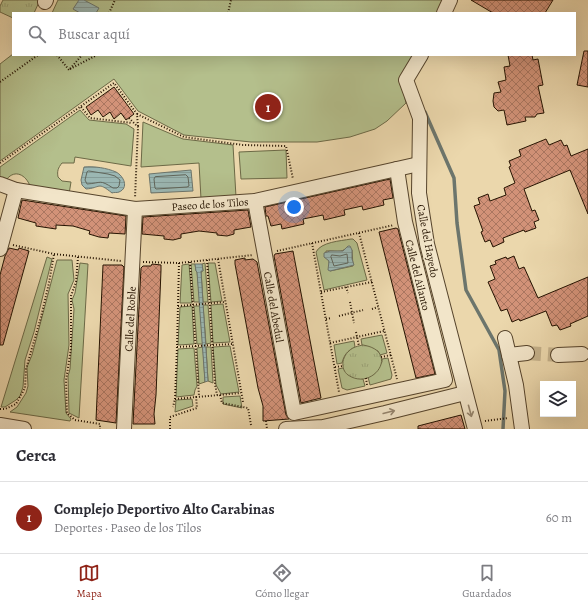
<!DOCTYPE html>
<html lang="es">
<meta charset="utf-8">
<style>
:root{--surface:#fff;--page:#f2f2f3;--text:#2b2b33;--muted:#7c7c81;--line:#e1e1e2;--accent:#8f2418}
body{margin:0;font-family:Alegreya,serif;background:var(--page);color:var(--text)}
.controls{position:absolute;right:12px;bottom:12px;display:grid;overflow:hidden;border-radius:0px;box-shadow:0 4px 16px #0002}
.controls button{width:36px;height:36px;display:grid;place-items:center;padding:0;border:0;border-bottom:1px solid var(--line);background:var(--surface);color:var(--text);font:20px sans-serif}
.you{position:absolute;left:294px;top:207px;width:14px;height:14px;margin:-10px;border:3px solid #fff;border-radius:50%;background:#1a73e8;box-shadow:0 0 0 6px #1a73e833}
.badge{display:grid;place-items:center;width:26px;height:26px;border-radius:50%;background:var(--accent);color:#fff;font-size:13px;font-weight:700}
.pin{position:absolute;translate:-50% -50%;border:2px solid #fff;box-shadow:0 1px 4px #0006}
.list{margin:0;padding:0;list-style:none}
h2{display:flex;justify-content:space-between;align-items:center;height:52px;margin:0;padding:0 16px;font-size:17px}
h2 small{font-size:13px;font-weight:400;color:var(--muted)}
.list li{display:grid;grid-template-columns:26px 1fr auto;gap:12px;align-items:center;box-sizing:border-box;height:72px;padding:0 16px;border-top:1px solid var(--line)}
.list b{display:block;font-size:15px;white-space:nowrap}
.list p{margin:0;font-size:13px;white-space:nowrap;color:var(--muted)}
.list em{font-size:13px;font-style:normal;color:var(--muted)}
.icon{flex:none;width:22px;height:22px;fill:none;stroke:currentColor;stroke-width:2;stroke-linecap:round;stroke-linejoin:round}
.map{position:relative;flex:none;width:588px;height:429px;overflow:hidden}
.search{position:absolute;background:var(--surface);box-shadow:0 4px 16px #0002;left:12px;right:12px;top:12px;height:44px;display:flex;align-items:center;gap:10px;box-sizing:border-box;padding:0 14px;border-radius:0px;color:var(--muted);font-size:15px}
.sheet{height:124px;background:var(--surface)}
nav{display:flex;justify-content:space-around;align-items:center;box-sizing:border-box;height:56px;border-top:1px solid var(--line);background:var(--surface);font-size:11px;color:var(--muted)}
nav a{display:grid;justify-items:center;gap:2px}
nav .on{color:var(--accent)}
.map>svg:first-child{display:block}
</style>
<div class="map">
<svg width="588" height="429" viewBox="0 0 588 429">
<defs>
<pattern id="park-tufts" width="24" height="20" patternUnits="userSpaceOnUse"><rect width="24" height="20" fill="#b4bf8c"/><path d="M3 7l-1-3M5 7V3M7 7l1-3M15 17l-1-3M17 17v-4M19 17l1-3" fill="none" stroke="#9ba377"/></pattern>
<pattern id="water-rules" width="6" height="5" patternUnits="userSpaceOnUse"><rect width="6" height="5" fill="#9bb7b3"/><path d="M0 2.5h6" fill="none" stroke="#859c98"/></pattern>
<pattern id="building-cross-hatch" width="8" height="8" patternUnits="userSpaceOnUse"><rect width="8" height="8" fill="#d29278"/><path d="M0 0l8 8M0 8l8-8" fill="none" stroke="#aa7660"/></pattern>
</defs>
<rect width="100%" height="100%" fill="#ebd7ac"/>
<filter id="stains"><feTurbulence type="fractalNoise" baseFrequency=".005" numOctaves="4"/><feColorMatrix values="0 0 0 0 .2 0 0 0 0 .09 0 0 0 0 .02 0 0 0 .5 -.17"/></filter>
<radialGradient id="worn" r=".72"><stop offset=".6" stop-color="#630" stop-opacity="0"/><stop offset="1" stop-color="#630" stop-opacity=".3"/></radialGradient>
<g fill="#b4bf8c" stroke="#6c6946" fill-rule="evenodd">
<polygon points="58,0 444,0 439,13 52,13"/>
<polygon points="13,54 13,55 418,55 401,80 406,103 387,121 375,129 350,137 317,142 251,142 184,135 138,111 114,79 0,161 0,64"/>
<path d="M 80,110 L 89,120 L 126,124 L 134,129 L 131,166 L 75,157 L 74,163 L 62,163 C 58,168 57,171 58,177 L 62,181 L 71,182 L 69,194 L 30,186 C 26,175 15,169 7,179 L 0,179 L 0,167 Z"/>
<polygon points="143,122 183,139 233,145 236,197 201,199 199,163 141,167"/>
<polygon points="286,150 287,178 241,179 239,152"/>
<path d="M 351,239 L 353,239 L 357,243 L 367,280 L 324,290 L 316,252 C 321,242 340,241 351,239 ZM 347,247 L 352,250 L 353,266 L 330,271 L 329,261 L 326,258 L 326,251 C 334,250 342,254 347,247 Z"/>
<polygon points="47,257 52,259 34,332 25,360 23,387 20,396 16,400 5,407 1,407"/>
<polygon points="57,260 72,260 74,280 68,294 69,345 64,380 66,413 71,419 70,421 10,412 17,407 26,393 28,386 27,367 32,355"/>
<polygon points="80,263 88,264 79,418 69,413 68,376 70,369 74,309 72,300 75,293"/>
<polygon points="205,263 208,302 203,302 201,271 203,271 202,264"/>
<polygon points="208,263 215,263 222,301 211,302"/>
<polygon points="189,264 192,303 180,303 182,265"/>
<polygon points="191,264 195,264 196,271 197,271 200,302 194,302"/>
<polygon points="223,304 230,342 213,343 211,305"/>
<polygon points="203,305 208,305 211,343 206,344"/>
<polygon points="192,306 194,344 178,345 180,307"/>
<polygon points="194,306 200,306 203,344 197,344"/>
<polygon points="382,335 387,353 380,355 378,351 362,345 361,339"/>
<path d="M 354,341 L 355,347 C 347,351 344,355 342,363 L 337,364 L 334,345 Z"/>
<polygon points="230,346 239,392 221,394 216,385 213,347"/>
<polygon points="203,347 205,382 199,384 197,348"/>
<polygon points="206,347 211,347 213,383 208,381"/>
<polygon points="194,348 197,386 195,390 194,395 176,397 178,349"/>
<polygon points="388,358 392,375 391,379 370,385 368,377 374,374 382,362 382,359"/>
<path d="M 343,368 C 348,375 354,378 363,379 L 365,386 L 347,390 L 342,388 L 338,369 Z"/>
<polygon points="240,396 242,408 223,404 223,397"/>
<polygon points="192,399 193,406 175,412 176,400"/>
</g>
<g fill="url(#park-tufts)" stroke="#6c6946">
<polygon points="3,0 40,0 34,13 13,13 13,18 0,12 0,6"/>
<path d="M 363,345 C 401,351 373,392 348,375 C 340,369 342,357 349,351 C 353,347 358,346 363,345 Z"/>
</g>
<g fill="url(#water-rules)" stroke="#6c756c">
<polygon points="79,0 84,0 99,8 96,13 80,13 73,9"/>
<path d="M 84,167 C 94,166 107,168 116,172 C 124,176 129,188 119,192 C 117,193 114,192 112,193 C 97,181 101,188 86,189 L 82,185 L 81,180 Z"/>
<polygon points="191,170 193,191 151,193 149,174"/>
<polygon points="348,246 350,246 352,250 352,259 354,265 330,271 328,270 329,261 324,257 324,253 330,251 343,251"/>
<polygon points="195,264 202,264 203,271 201,271 208,381 205,382 197,272 196,271"/>
</g>
<g fill="none" stroke-linecap="round" stroke-linejoin="round">
<g stroke="#60655a" stroke-width="1">
<path d="M 89,171 L 108,174 L 115,176 L 120,180 L 119,186 L 117,188 L 113,188 C 99,179 102,183 87,184 L 85,180 L 87,172 Z"/>
<polygon points="186,175 188,177 189,186 187,187 156,189 155,188 154,179 155,177"/>
<polygon points="332,255 340,256 347,254 348,263 334,266 331,257"/>
</g>
<polyline stroke="#6c756c" stroke-width="3.5" points="425,112 454,178 457,223 466,290 499,350 505,391 503,429"/>
</g>
<g fill="url(#building-cross-hatch)" stroke="#251301">
<polygon points="471,0 553,0 545,13 493,13"/>
<polygon points="584,51 588,51 588,87 577,85"/>
<polygon points="508,55 532,55 533,60 538,59 543,85 538,86 544,113 537,114 535,117 525,117 526,121 507,125 504,110 498,111 494,107 493,101 494,93 501,92 498,82 506,80 504,67 510,66"/>
<polygon points="114,87 134,114 126,120 121,113 114,119 110,112 103,117 98,110 91,115 86,107"/>
<polygon points="546,139 549,145 561,140 564,146 567,145 571,156 588,149 588,214 570,170 524,189 532,211 535,210 539,220 534,222 536,228 525,232 524,230 503,238 504,242 493,247 490,240 485,242 481,232 483,231 474,206 480,204 478,198 488,194 490,201 506,195 504,188 515,183 509,167 511,166 509,161 521,156 519,150"/>
<polygon points="390,179 393,198 383,200 384,205 363,210 362,206 344,210 345,215 324,220 323,215 303,219 304,224 282,229 281,224 271,226 268,216 266,216 265,207"/>
<polygon points="22,200 126,216 125,234 109,233 108,238 99,237 89,234 90,231 73,226 56,225 56,229 36,226 36,223 18,218"/>
<polygon points="248,210 251,227 234,230 234,234 227,236 217,235 217,233 199,231 181,234 181,238 173,240 164,239 164,236 142,234 143,217"/>
<polygon points="396,228 398,229 435,374 416,378 379,232"/>
<polygon points="9,248 18,250 19,248 29,251 3,345 0,345 0,275 5,256"/>
<polygon points="293,251 321,398 301,403 274,256 275,254"/>
<polygon points="514,256 519,269 524,267 538,298 588,277 588,316 570,324 571,326 560,330 557,325 552,326 546,311 520,321 519,319 512,322 507,309 501,311 488,282 495,279 490,266 496,264 495,261 506,257 507,259"/>
<polygon points="245,258 245,260 253,259 257,262 286,415 289,419 263,421 263,406 258,388 235,264 235,260"/>
<polygon points="152,264 161,265 161,270 156,395 154,414 155,424 133,424 141,268 143,266 151,266"/>
<polygon points="103,265 122,265 124,267 116,423 96,420"/>
<polygon points="461,415 465,429 418,429 418,426"/>
</g>
<g fill="none" stroke-linecap="round" stroke-linejoin="round">
<polyline stroke="#c3b08a" stroke-width="14" stroke-dasharray="14 7" stroke-linecap="butt" points="527,353 558,355"/>
<g stroke="#56442c" stroke-width="16">
<g id="minor">
<polyline points="45,2 46,0"/>
<polyline points="444,13 450,0"/>
<polyline points="421,55 406,80 420,118 419,193 427,244 475,429"/>
<polyline points="0,184 16,190 135,209 255,201 419,164"/>
<polyline points="255,201 294,413 445,380 405,222 397,169"/>
<polyline points="0,249 16,190"/>
<polyline points="505,338 516,385 522,429"/>
<polyline points="509,355 527,353"/>
<polyline points="558,355 582,354"/>
<polyline points="0,425 24,429"/>
<polyline points="124,429 135,209"/>
<polyline points="286,429 323,427 385,413 465,393"/>
</g>
</g>
<g stroke="#251301" stroke-width="2" stroke-dasharray="1 2" stroke-linecap="butt">
<polyline points="109,13 115,0"/>
<polyline points="228,13 231,0"/>
<polyline points="57,55 69,70 82,55"/>
<polyline points="70,69 97,55"/>
<polyline points="0,82 38,55"/>
<polyline points="81,107 90,118 132,123"/>
<polyline points="137,114 184,137 243,145 286,146 293,179"/>
<polyline points="129,118 138,127 135,198"/>
<polyline points="0,163 114,83 137,114 138,127"/>
<polyline points="359,233 397,379"/>
<polyline points="312,243 339,392"/>
<polyline points="13,245 54,254 121,261"/>
<polyline points="277,251 394,225"/>
<polyline points="78,257 76,282 71,296 71,348 66,380 67,413 75,420 100,424 100,429"/>
<polyline points="218,259 243,402"/>
<polyline points="207,260 215,384 217,395"/>
<polyline points="143,262 179,263 177,347 175,399 173,407"/>
<polyline points="190,262 199,396"/>
<polyline points="179,263 253,255"/>
<polyline points="346,287 348,293"/>
<polyline points="321,292 372,282"/>
<polyline points="350,302 354,323"/>
<polyline points="178,306 225,302"/>
<polyline points="372,309 378,307"/>
<polyline points="339,316 363,310"/>
<polyline points="326,319 331,318"/>
<polyline points="356,332 359,346"/>
<polyline points="330,343 384,331"/>
<polyline points="177,347 232,344"/>
<polyline points="381,357 391,355"/>
<polyline points="335,367 343,366"/>
<polyline points="366,378 367,385"/>
<polyline points="220,395 222,403 248,408 251,425"/>
<polyline points="175,399 241,393"/>
<polyline points="0,409 5,409 16,404 25,388 26,369 41,317 49,283 54,254"/>
<polyline points="266,421 267,429"/>
<polyline points="485,421 508,418"/>
<polyline points="170,429 170,417 197,408 196,396"/>
</g>
<use href="#minor" stroke="#f2e5c9" stroke-width="14"/>
</g>
<defs><path id="oneway-shaft" d="M-6 0H5M1.5-3L5.5 0L1.5 3" fill="none" stroke-width="1.6" stroke-linecap="round" stroke-linejoin="round"/></defs>
<g stroke="#96866f">
<use href="#oneway-shaft" transform="translate(470 411) rotate(75)"/>
<use href="#oneway-shaft" transform="translate(389 412) rotate(-14)"/>
</g>
<g text-anchor="middle" stroke-width="3" stroke-linejoin="round" paint-order="stroke">
<g font-size="11" fill="#251301" stroke="#f2e5c9">
<text transform="translate(210 204) rotate(-4)" y="4">Paseo de los Tilos</text>
<text transform="translate(428 241) rotate(79)" y="4">Calle del Hayedo</text>
<text transform="translate(418 275) rotate(76)" y="4">Calle del Ailanto</text>
<text transform="translate(274 307) rotate(80)" y="4">Calle del Abedul</text>
<text transform="translate(130 319) rotate(-87)" y="4">Calle del Roble</text>
</g>
</g>
<rect width="100%" height="100%" filter="url(#stains)"/>
<rect width="100%" height="100%" fill="url(#worn)"/>
</svg>
<div class="controls">
<button><svg class="icon" aria-label="layers" viewBox="0 0 24 24"><path d="M12 4l9 5-9 5-9-5zM3 14l9 5 9-5"/></svg></button>
</div>
<div class="you"></div>
<div class="pin badge" style="left:268px;top:107px">1</div>
<div class="search"><svg class="icon" aria-label="search" viewBox="0 0 24 24"><circle cx="10" cy="10" r="6"/><path d="M15 15l6 6"/></svg>Buscar aquí</div>
</div>
<section class="sheet">
<h2>Cerca<small></small></h2>
<ul class="list">
<li><span class="badge">1</span><div><b>Complejo Deportivo Alto Carabinas</b><p>Deportes · Paseo de los Tilos</p></div><em>60 m</em></li>
</ul>
</section>
<nav>
<a class="on"><svg class="icon" aria-label="map" viewBox="0 0 24 24"><path d="M3 6l6-2 6 2 6-2v14l-6 2-6-2-6 2zM9 4v14M15 6v14"/></svg>Mapa</a>
<a><svg class="icon" aria-label="directions" viewBox="0 0 24 24"><path d="M12 3l9 9-9 9-9-9zM9 14v-3h6M13 9l2 2-2 2"/></svg>Cómo llegar</a>
<a><svg class="icon" aria-label="saved" viewBox="0 0 24 24"><path d="M7 4h10v16l-5-4-5 4z"/></svg>Guardados</a>
</nav>
